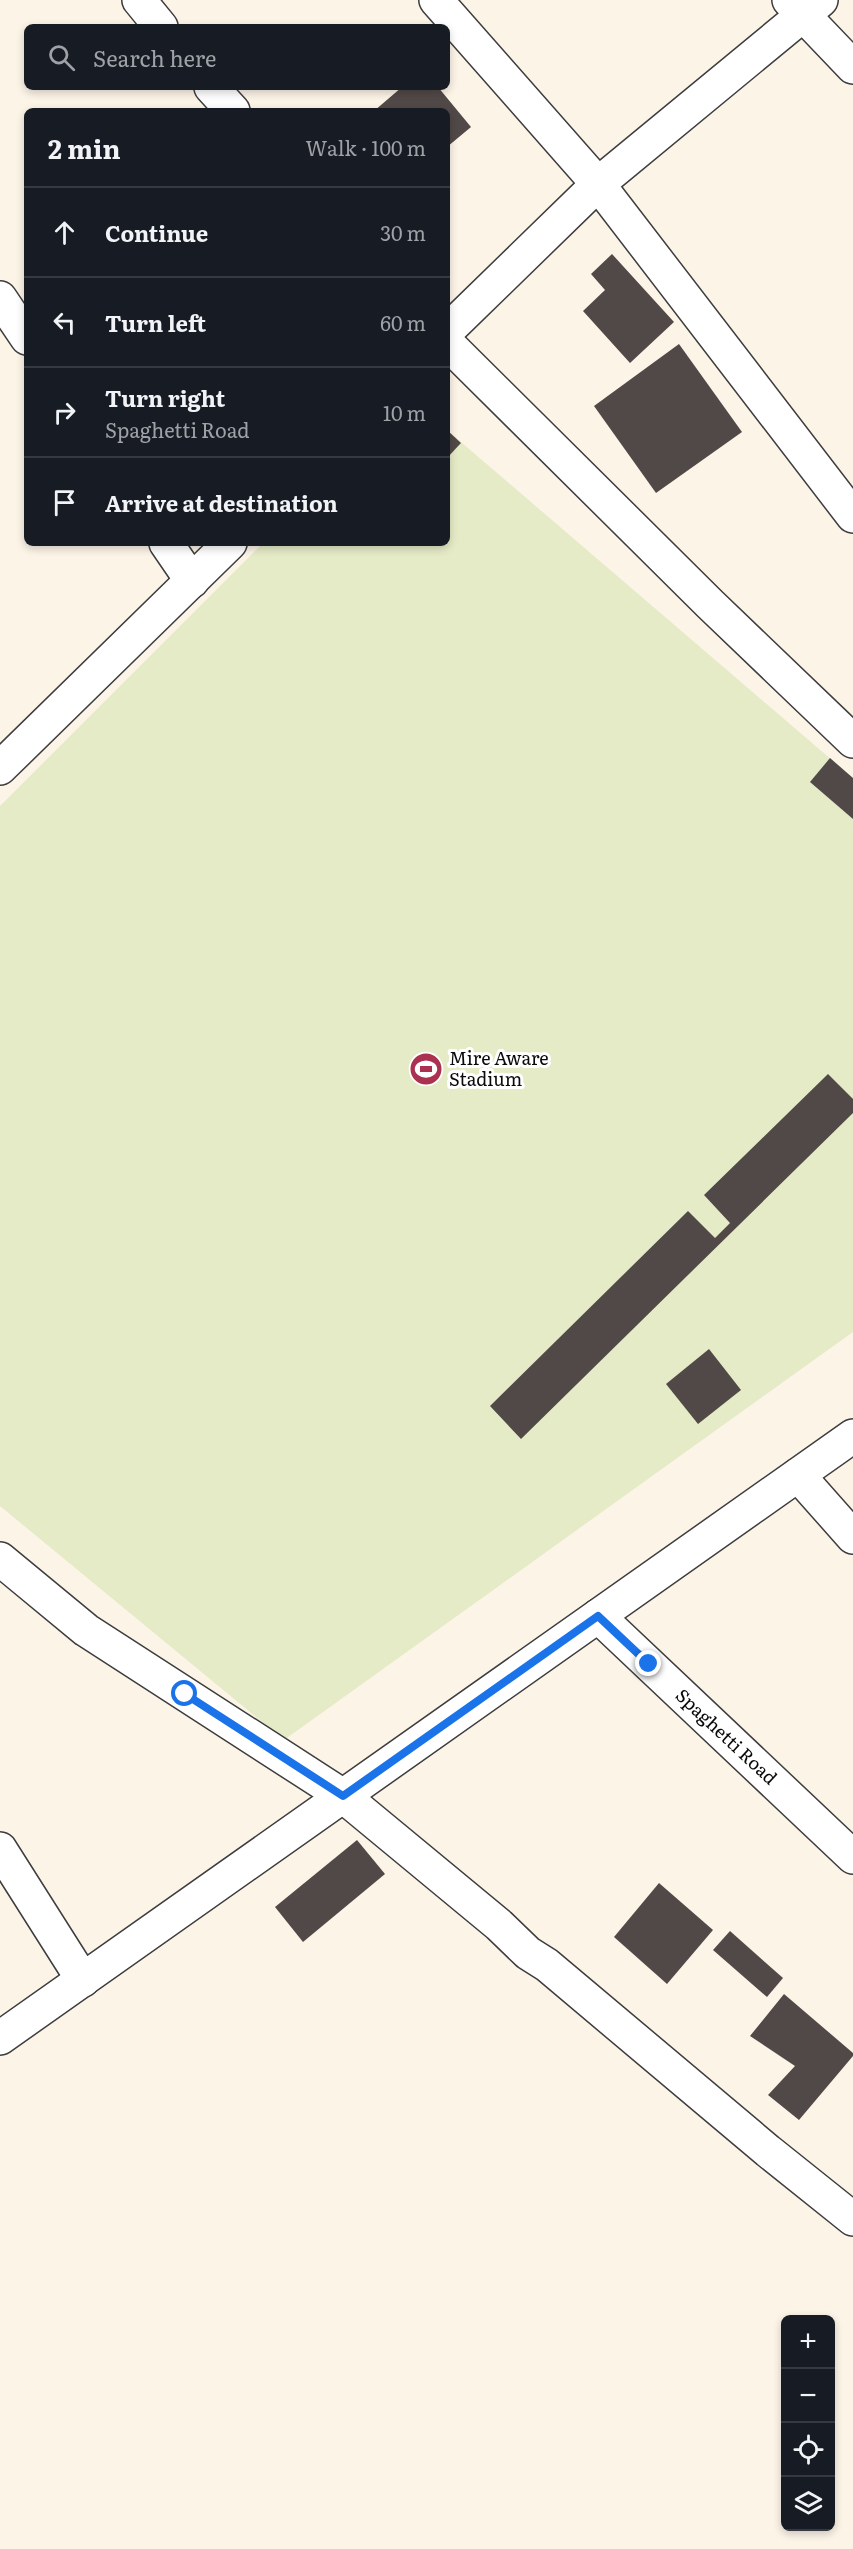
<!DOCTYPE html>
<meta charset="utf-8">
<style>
:root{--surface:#171b24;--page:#242831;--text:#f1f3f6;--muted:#9ea1a6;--line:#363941}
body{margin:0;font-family:Literata,serif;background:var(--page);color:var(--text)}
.controls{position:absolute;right:18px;bottom:18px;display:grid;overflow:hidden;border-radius:9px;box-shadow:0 3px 9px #0003}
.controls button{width:54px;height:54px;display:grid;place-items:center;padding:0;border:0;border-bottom:2px solid var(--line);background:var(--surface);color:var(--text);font:30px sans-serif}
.stop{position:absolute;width:18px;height:18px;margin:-14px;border:4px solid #1a73e8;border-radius:50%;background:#fff}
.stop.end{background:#1a73e8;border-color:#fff;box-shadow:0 2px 6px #0008}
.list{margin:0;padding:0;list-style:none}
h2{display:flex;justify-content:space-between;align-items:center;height:78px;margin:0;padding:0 24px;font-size:26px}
h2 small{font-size:20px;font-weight:400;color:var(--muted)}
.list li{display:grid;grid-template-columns:39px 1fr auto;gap:18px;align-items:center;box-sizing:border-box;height:90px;padding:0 24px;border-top:2px solid var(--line)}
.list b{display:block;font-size:22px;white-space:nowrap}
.list p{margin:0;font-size:20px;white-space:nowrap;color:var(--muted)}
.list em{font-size:20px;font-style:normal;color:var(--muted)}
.icon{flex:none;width:33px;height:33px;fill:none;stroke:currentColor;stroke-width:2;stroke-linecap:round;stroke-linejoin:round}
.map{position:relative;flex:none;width:853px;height:2549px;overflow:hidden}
.search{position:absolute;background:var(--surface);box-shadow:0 3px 9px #0003;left:24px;top:24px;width:426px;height:66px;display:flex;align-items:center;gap:15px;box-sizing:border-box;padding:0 21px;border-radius:9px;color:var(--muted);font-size:22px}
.panel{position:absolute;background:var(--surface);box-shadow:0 3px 9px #0003;left:24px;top:108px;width:426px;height:438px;border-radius:9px}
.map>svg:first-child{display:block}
</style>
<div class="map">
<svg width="853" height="2549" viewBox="0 0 853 2549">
<rect width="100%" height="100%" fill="#fdf4e8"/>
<polygon fill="#e6ebc7" points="447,430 853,778 853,1332 284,1740 0,1506 0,806 263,543 447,543"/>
<g fill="#514947">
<polygon points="402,87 438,87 471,127 447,147 447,111 374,111"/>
<polygon points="612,254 674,322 630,363 583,311 605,290 591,274"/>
<polygon points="679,344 742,432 656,493 594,406"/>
<polygon points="447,430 461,443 447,458"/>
<polygon points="830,758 853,778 853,819 810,782"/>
<polygon points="828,1074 853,1099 853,1113 521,1439 490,1406 688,1211 715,1238 730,1223 704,1195"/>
<polygon points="709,1349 741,1390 698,1424 666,1384"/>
<polygon points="357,1840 385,1874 303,1942 275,1907"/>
<polygon points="659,1883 713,1930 667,1984 614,1937"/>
<polygon points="730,1931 783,1978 767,1997 713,1950"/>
<polygon points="784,1994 853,2053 853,2056 799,2120 768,2095 795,2066 750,2036"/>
</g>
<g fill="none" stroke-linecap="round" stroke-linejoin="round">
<g stroke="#3d3d3d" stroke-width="36">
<g id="minor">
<polyline points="139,0 161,27"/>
<polyline points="436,0 598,184 853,516"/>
<polyline points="789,0 853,67"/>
<polyline points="211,87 233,111"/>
<polyline points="0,298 27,338"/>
<polyline points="447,331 598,184 821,0"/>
<polyline points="447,343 710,604 853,741"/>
<polyline points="166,543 192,581"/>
<polyline points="0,768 230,543"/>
<polyline points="798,1475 853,1537"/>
<polyline points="0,1559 86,1630 343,1796 499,1925 528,1953 547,1965 768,2151 853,2219"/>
<polyline points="598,1616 853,1857"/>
<polyline points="0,1849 83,1980"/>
<polyline points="0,2038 853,1436"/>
</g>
</g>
<use href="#minor" stroke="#fff" stroke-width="33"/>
</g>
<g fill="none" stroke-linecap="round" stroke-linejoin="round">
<polyline stroke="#1a73e8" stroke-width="8" points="185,1694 343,1796 598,1616 649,1664"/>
</g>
<defs>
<g id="stadium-disc" transform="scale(1.725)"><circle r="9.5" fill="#aa3150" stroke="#fff"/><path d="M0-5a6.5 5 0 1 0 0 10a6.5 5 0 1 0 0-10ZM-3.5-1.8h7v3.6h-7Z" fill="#fff"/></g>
</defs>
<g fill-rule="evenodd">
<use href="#stadium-disc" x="426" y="1069"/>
</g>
<g text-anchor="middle" stroke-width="6" stroke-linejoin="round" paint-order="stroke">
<g font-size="18" fill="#0a0a0a" stroke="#fff" text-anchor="start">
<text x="449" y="1065">Mire Aware<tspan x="449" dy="21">Stadium</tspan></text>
</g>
<g font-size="18" fill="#0a0a0a" stroke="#fff">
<text transform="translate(726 1737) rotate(43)" y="6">Spaghetti Road</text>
</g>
</g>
</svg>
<div class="controls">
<button>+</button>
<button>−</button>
<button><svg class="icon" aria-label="locate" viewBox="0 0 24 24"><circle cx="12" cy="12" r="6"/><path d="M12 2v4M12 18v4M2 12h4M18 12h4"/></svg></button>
<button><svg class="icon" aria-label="layers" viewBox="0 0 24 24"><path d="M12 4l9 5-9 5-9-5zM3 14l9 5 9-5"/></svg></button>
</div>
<div class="stop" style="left:185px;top:1694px"></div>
<div class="stop end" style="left:649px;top:1664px"></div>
<div class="search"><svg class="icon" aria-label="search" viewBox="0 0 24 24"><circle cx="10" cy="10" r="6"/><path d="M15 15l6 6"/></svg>Search here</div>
<section class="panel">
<h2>2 min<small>Walk · 100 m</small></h2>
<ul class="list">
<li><svg class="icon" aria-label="ahead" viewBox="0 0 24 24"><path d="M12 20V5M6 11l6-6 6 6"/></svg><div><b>Continue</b></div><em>30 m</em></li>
<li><svg class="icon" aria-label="left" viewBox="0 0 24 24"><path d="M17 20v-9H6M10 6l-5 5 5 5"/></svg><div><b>Turn left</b></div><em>60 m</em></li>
<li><svg class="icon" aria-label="right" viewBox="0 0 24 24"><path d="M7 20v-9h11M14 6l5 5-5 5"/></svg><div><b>Turn right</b><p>Spaghetti Road</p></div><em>10 m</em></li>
<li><svg class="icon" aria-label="arrive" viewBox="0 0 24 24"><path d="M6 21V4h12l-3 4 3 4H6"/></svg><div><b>Arrive at destination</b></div></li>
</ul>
</section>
</div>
